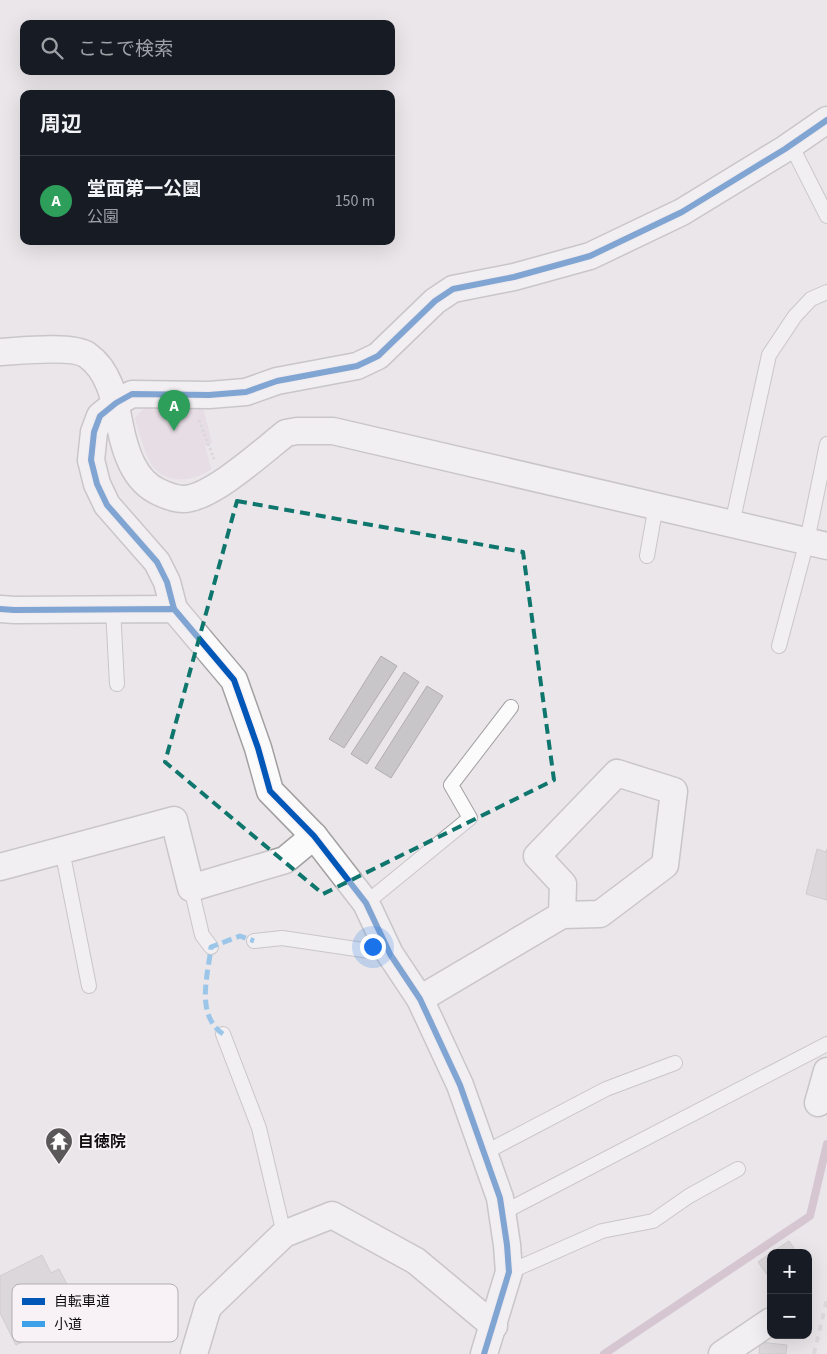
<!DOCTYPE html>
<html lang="ja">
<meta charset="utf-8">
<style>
:root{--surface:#171b24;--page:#20242c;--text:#f1f3f6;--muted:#9ea1a6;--line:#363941;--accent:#0f766e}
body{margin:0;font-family:"Source Sans 3","Noto Sans JP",sans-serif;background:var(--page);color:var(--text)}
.controls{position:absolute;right:15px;bottom:15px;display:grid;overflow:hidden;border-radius:10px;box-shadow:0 5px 20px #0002}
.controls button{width:45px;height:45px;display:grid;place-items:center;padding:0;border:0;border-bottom:1px solid var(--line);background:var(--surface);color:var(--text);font:25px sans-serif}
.you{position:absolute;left:372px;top:946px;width:18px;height:18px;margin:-12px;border:4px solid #fff;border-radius:50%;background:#1a73e8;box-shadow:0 0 0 8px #1a73e833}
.badge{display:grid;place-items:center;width:32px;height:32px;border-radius:50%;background:var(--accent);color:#fff;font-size:16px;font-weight:700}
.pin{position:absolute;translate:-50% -41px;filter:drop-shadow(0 1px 2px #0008)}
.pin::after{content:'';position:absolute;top:26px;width:18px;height:15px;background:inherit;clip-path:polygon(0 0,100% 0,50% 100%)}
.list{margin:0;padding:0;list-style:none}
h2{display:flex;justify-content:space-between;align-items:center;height:65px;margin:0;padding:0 20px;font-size:21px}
h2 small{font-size:16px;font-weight:400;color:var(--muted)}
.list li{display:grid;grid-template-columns:32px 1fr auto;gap:15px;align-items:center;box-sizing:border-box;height:90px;padding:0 20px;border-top:1px solid var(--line)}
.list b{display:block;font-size:19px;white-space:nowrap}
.list p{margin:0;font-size:16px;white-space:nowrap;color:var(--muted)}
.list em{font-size:16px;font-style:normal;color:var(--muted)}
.icon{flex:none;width:28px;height:28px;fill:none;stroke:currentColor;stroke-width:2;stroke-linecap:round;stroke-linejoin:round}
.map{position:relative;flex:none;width:827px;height:1354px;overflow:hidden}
.search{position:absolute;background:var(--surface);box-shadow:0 5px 20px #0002;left:20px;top:20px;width:375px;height:55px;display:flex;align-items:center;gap:12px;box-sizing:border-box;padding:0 18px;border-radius:10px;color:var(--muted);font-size:19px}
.panel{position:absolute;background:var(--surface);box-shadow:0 5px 20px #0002;left:20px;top:90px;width:375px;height:155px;border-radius:10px}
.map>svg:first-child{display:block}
</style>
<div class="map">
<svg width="827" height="1354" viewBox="0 0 827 1354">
<rect width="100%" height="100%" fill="#eae6e9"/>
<path fill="#e4d3e0" d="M 149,403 L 202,403 L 212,443 L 205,446 L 211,469 C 193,483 160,485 149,460 C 143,447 139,432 135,418 Z"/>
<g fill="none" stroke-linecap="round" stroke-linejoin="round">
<polyline stroke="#bd9fb7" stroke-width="8" points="604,1354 810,1216 827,1144"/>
</g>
<g fill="#c9c6c9" stroke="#b1aeb0">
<polygon points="381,656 397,666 344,748 329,739"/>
<polygon points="404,672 419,682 367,764 351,754"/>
<polygon points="427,686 443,696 391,778 375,768"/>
<polygon points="817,849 826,852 827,849 827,900 806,894"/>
<polygon points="789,1241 797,1253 771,1253"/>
<polygon points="771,1253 771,1280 758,1262"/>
<polygon points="42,1255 51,1273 59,1269 72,1294 64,1298 73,1316 16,1345 0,1313 0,1276"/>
<polygon points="760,1342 787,1345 786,1354 759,1354"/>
</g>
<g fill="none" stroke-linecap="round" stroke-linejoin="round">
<g stroke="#a3a0a2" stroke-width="16">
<g id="lane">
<polyline points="791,145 827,216"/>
<polyline points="732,524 769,355 795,316 811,299 827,292"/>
<polyline points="647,556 656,505"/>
<polyline points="113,609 117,684"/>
<polyline points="779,646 807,541 827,444"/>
<polyline points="62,850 89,986"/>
<polyline points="191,888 202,935 211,947"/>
<polyline points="366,903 470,818 451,785 511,707"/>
<polyline points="254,941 282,938 390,954"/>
<polyline points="223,1034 259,1128 284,1234"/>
<polyline points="484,1153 606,1089 675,1063"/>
<polyline points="502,1213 827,1044"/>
<polyline points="509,1272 602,1231 653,1221 689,1196 738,1169"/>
</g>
</g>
<g stroke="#a3a0a2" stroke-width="29">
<g id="street">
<path d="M 0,352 C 19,351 72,345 87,355 C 110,371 115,401 120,426 C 125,451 134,481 159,492 C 167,496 176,499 184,499 C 212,498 263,451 286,433 L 297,431 L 333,431 L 827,546"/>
<polyline points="0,609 14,610 174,609 234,680 258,748 270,791 314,836 366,903 390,954 420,999 460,1085 500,1198 507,1245 509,1272 484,1354"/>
<polyline points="174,609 167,582 157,562 107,505 97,484 91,460 94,432 100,416 116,403 132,394 209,395 246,392 277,381 357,366 378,356 435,301 453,289 514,277 590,256 682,212 785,149 827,120"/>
<polyline points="0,867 174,820 191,888 285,860 314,836"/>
<polyline points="420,999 562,915 600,914 665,865 674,791 617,773 537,856 563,884 562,915"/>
<polyline points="818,1103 827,1071"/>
<polyline points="194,1354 208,1307 284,1234 332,1215 416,1261 494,1326"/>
<polyline points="722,1354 771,1321"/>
</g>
</g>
<polyline stroke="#c8c8c8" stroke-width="3" stroke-dasharray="2.5 2.5" stroke-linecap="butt" points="199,420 214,459"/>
<use href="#lane" stroke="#fcfbfc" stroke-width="14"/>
<use href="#street" stroke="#fcfbfc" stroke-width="26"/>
<polyline stroke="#cecdce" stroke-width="4" stroke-dasharray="6 6" stroke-linecap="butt" points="814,1354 827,1299"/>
<path stroke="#3da1e9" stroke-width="5" stroke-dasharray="10 5" stroke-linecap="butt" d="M 223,1034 C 195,1014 208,976 211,947 L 240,936 L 254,941"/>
<g stroke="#f8f2f7" stroke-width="9">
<g id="cycleway">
<polyline points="0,609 14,610 174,609 234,680 258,748 270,791 314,836 366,903 390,954 420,999 460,1085 500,1198 507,1245 509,1272 484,1354"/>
<polyline points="174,609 167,582 157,562 107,505 97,484 91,460 94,432 100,416 116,403 132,394 209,395 246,392 277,381 357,366 378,356 435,301 453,289 514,277 590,256 682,212 785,149 827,120"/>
</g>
</g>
<use href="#cycleway" stroke="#0057b8" stroke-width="6"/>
</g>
<path d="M0 0H827V1354H0ZM 237,501 L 523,552 L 554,780 L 323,894 L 165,762 Z" fill="#eae6e9" fill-opacity=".55" fill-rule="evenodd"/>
<path fill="none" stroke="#0f766e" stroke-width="4" stroke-dasharray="10 6" stroke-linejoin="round" d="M 237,501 L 523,552 L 554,780 L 323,894 L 165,762 Z"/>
<defs>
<g id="temple-pin" transform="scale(1.4375)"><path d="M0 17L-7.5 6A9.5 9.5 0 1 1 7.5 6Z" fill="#5b585a" stroke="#f8f2f7"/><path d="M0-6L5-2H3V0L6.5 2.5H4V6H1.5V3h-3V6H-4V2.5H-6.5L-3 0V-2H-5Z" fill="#fff"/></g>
</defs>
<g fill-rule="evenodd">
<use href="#temple-pin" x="59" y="1141"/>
</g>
<g text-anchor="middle" stroke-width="4" stroke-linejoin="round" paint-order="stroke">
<g font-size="16" font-weight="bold" fill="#0e0c0d" stroke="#f8f2f7" text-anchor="start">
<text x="78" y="1147">自徳院</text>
</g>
</g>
<rect x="12" y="1284" width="166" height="58" rx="8" fill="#f8f2f7" stroke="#b2adb1" stroke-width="1"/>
<rect x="22" y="1298" width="23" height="7" fill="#0057b8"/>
<rect x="22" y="1321" width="23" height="6" fill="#3da1e9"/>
<g font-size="14" fill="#0e0c0d">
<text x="54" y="1306">自転車道</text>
<text x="54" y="1329">小道</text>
</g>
</svg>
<div class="controls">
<button>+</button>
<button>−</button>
</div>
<div class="you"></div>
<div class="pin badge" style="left:174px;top:431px;background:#2e9e5b">A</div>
<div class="search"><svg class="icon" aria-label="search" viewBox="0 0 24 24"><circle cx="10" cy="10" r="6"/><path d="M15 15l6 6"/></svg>ここで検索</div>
<section class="panel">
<h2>周辺<small></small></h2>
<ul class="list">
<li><span class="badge" style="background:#2e9e5b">A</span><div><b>堂面第一公園</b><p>公園</p></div><em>150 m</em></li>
</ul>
</section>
</div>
